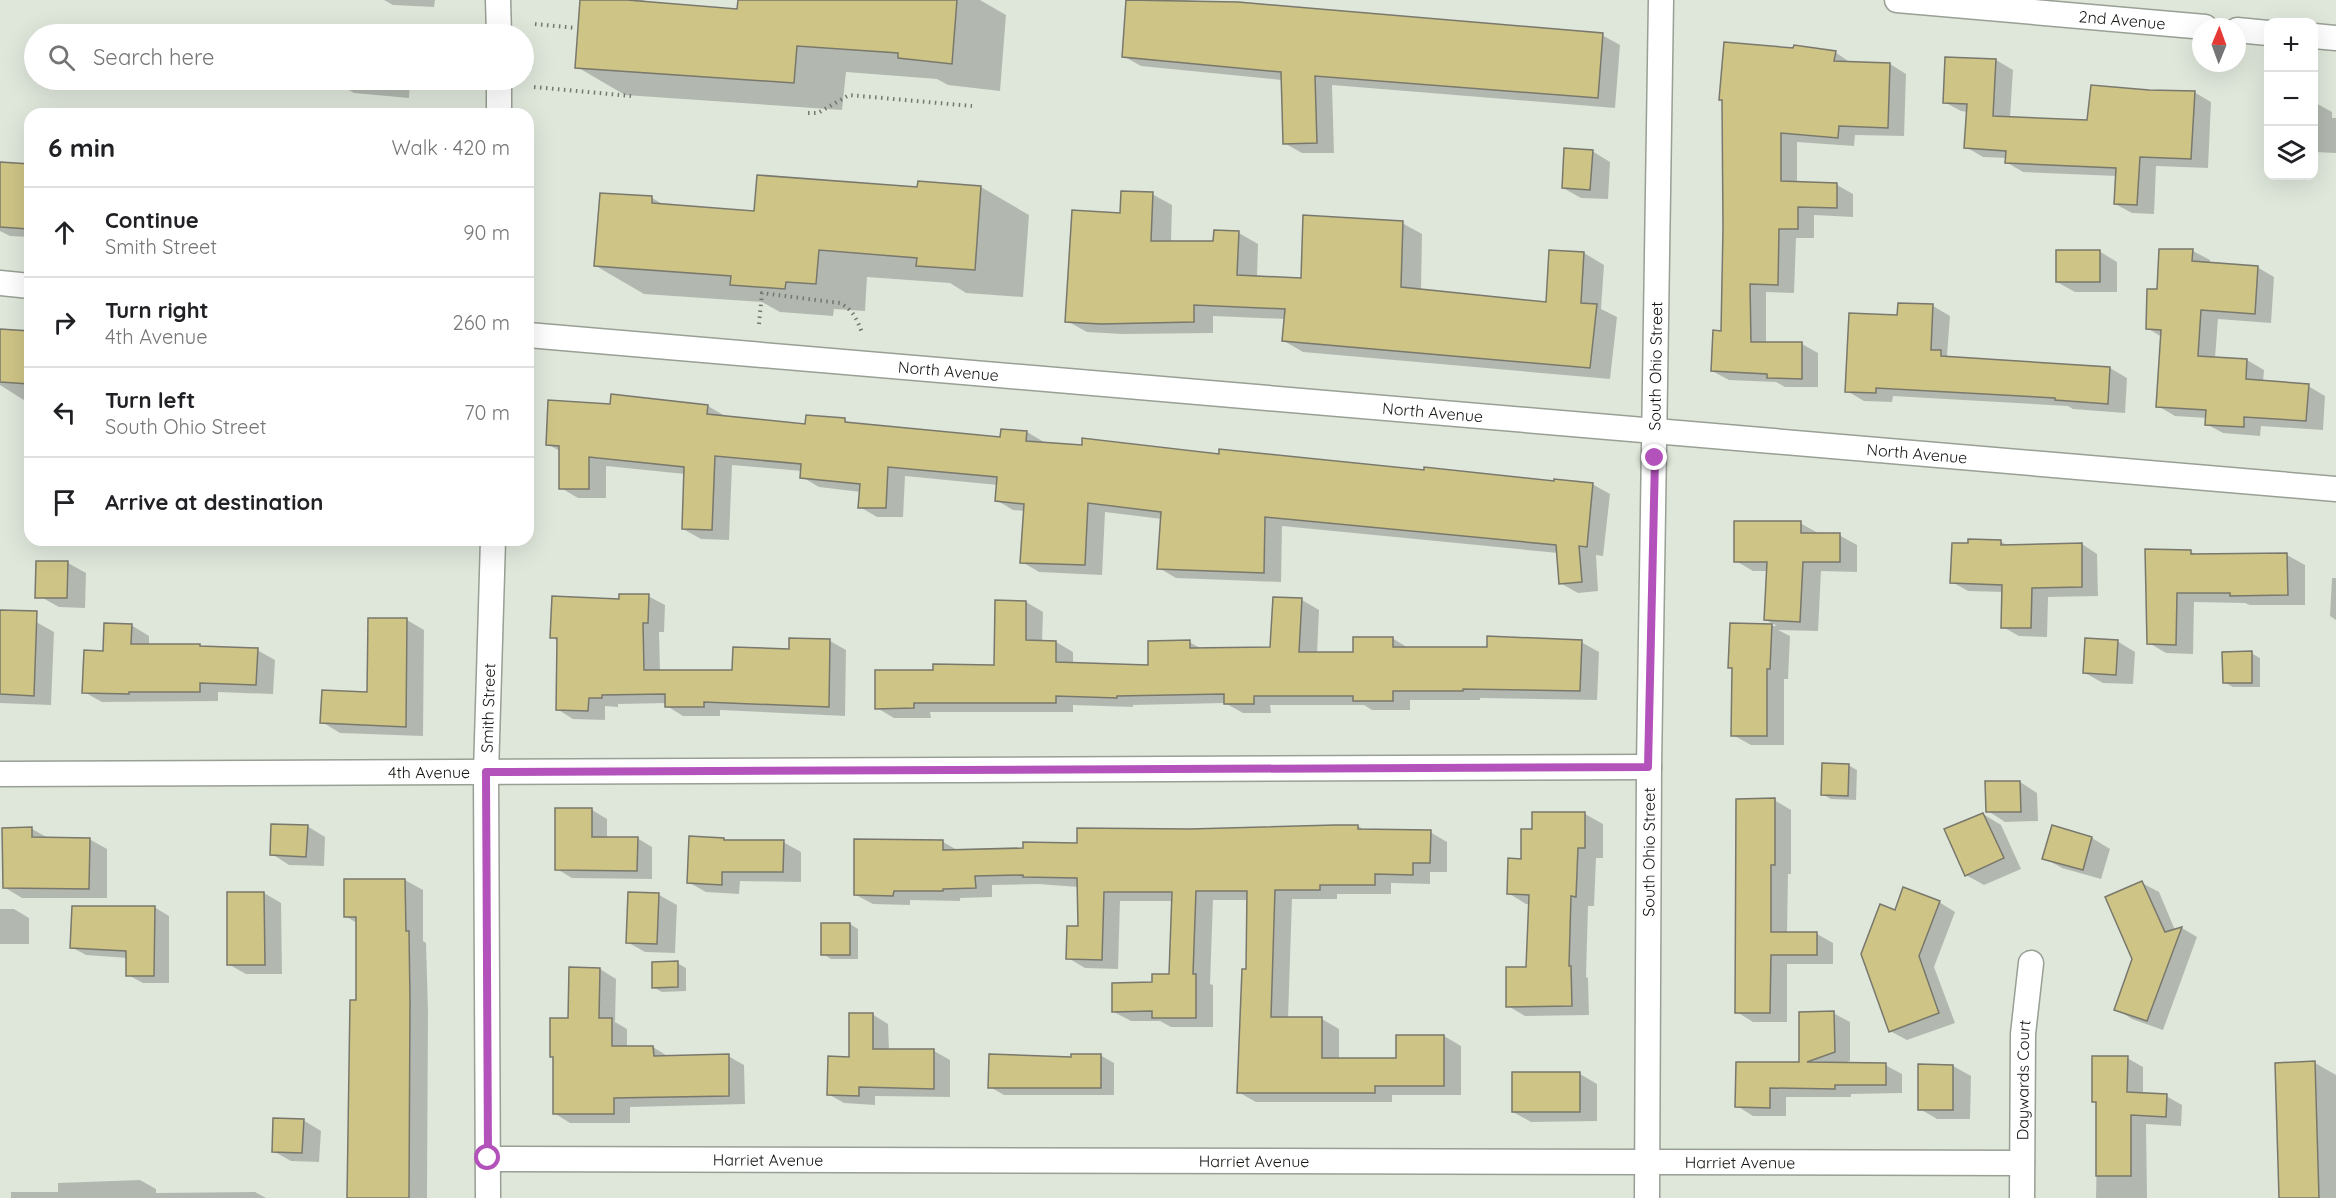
<!DOCTYPE html>
<meta charset="utf-8">
<style>
:root{--surface:#fff;--page:#f2f2f2;--text:#202124;--muted:#757577;--line:#e0e0e0}
body{margin:0;font-family:Quicksand,sans-serif;background:var(--page);color:var(--text)}
.controls{position:absolute;right:18px;top:18px;display:grid;overflow:hidden;border-radius:12px;box-shadow:0 6px 24px #0002}
.controls button{width:54px;height:54px;display:grid;place-items:center;padding:0;border:0;border-bottom:2px solid var(--line);background:var(--surface);color:var(--text);font:30px sans-serif}
.compass{position:absolute;left:2192px;top:18px;width:54px;height:54px;border-radius:50%;background:var(--surface);box-shadow:0 6px 24px #0002;rotate:1deg}
.stop{position:absolute;width:18px;height:18px;margin:-14px;border:4px solid #b252ba;border-radius:50%;background:#fff}
.stop.end{background:#b252ba;border-color:#fff;box-shadow:0 2px 6px #0008}
.list{margin:0;padding:0;list-style:none}
h2{display:flex;justify-content:space-between;align-items:center;height:78px;margin:0;padding:0 24px;font-size:26px}
h2 small{font-size:20px;font-weight:400;color:var(--muted)}
.list li{display:grid;grid-template-columns:39px 1fr auto;gap:18px;align-items:center;box-sizing:border-box;height:90px;padding:0 24px;border-top:2px solid var(--line)}
.list b{display:block;font-size:22px;white-space:nowrap}
.list p{margin:0;font-size:20px;white-space:nowrap;color:var(--muted)}
.list em{font-size:20px;font-style:normal;color:var(--muted)}
.icon{flex:none;width:33px;height:33px;fill:none;stroke:currentColor;stroke-width:2;stroke-linecap:round;stroke-linejoin:round}
.map{position:relative;flex:none;width:2336px;height:1198px;overflow:hidden}
.search{position:absolute;background:var(--surface);box-shadow:0 6px 24px #0002;left:24px;top:24px;width:510px;height:66px;display:flex;align-items:center;gap:15px;box-sizing:border-box;padding:0 21px;border-radius:33px;color:var(--muted);font-size:22px}
.panel{position:absolute;background:var(--surface);box-shadow:0 6px 24px #0002;left:24px;top:108px;width:510px;height:438px;border-radius:18px}
.map>svg:first-child{display:block}
</style>
<div class="map">
<svg width="2336" height="1198" viewBox="0 0 2336 1198">
<rect width="100%" height="100%" fill="#dfe7db"/>
<g fill="#0003">
<polygon points="384,0 435,0 434,7 393,5"/>
<polygon points="582,0 643,0 649,3 739,11 740,0 980,0 1006,15 1000,91 948,85 937,79 846,72 842,110 625,95 577,67"/>
<polygon points="1128,0 1185,0 1602,35 1620,45 1615,108 1332,85 1334,153 1302,153 1284,143 1282,80 1141,66 1123,56"/>
<polygon points="1835,52 1851,63 1890,64 1906,74 1904,136 1855,135 1854,146 1797,142 1797,183 1837,185 1853,194 1853,217 1814,215 1814,238 1796,238 1794,293 1766,292 1766,342 1802,344 1818,353 1818,387 1785,387 1776,382 1729,380 1712,371 1722,332 1725,229 1724,101 1721,99"/>
<polygon points="1996,60 2013,70 2010,118 2088,122 2149,92 2194,92 2211,102 2208,168 2156,166 2154,214 2132,213 2115,204 2117,176 2023,172 2006,162 2007,158 1983,157 1966,147 1968,112 1961,111 1944,102"/>
<polygon points="337,80 410,80 409,98 354,93 337,83"/>
<polygon points="2314,102 2332,112 2332,118 2336,118 2336,166 2336,153 2314,152"/>
<polygon points="374,109 424,111 428,114 374,114"/>
<polygon points="1592,151 1610,162 1608,199 1581,198 1563,188"/>
<polygon points="0,164 30,165 30,237 10,236 0,231"/>
<polygon points="981,187 1029,215 1023,297 966,293 950,283 867,277 865,311 834,309 833,316 780,312 762,302 644,294 596,266 652,198 666,206 755,213 919,188"/>
<polygon points="1152,194 1172,205 1171,242 1215,243 1239,233 1258,244 1257,277 1302,279 1402,223 1422,234 1421,291 1547,303 1584,253 1604,265 1601,309 1617,317 1610,379 1303,352 1284,341 1286,319 1213,316 1213,333 1122,334 1087,332 1067,321 1121,215"/>
<polygon points="2099,251 2117,262 2117,292 2075,292 2057,282"/>
<polygon points="2193,251 2210,260 2209,264 2257,267 2274,277 2271,323 2218,319 2215,358 2247,360 2264,370 2263,382 2308,386 2325,396 2323,430 2261,426 2260,436 2223,433 2206,424 2207,418 2175,416 2158,406 2162,337 2147,328 2158,290"/>
<polygon points="1933,306 1950,316 1947,356 1951,358 2110,368 2127,378 2125,413 2073,409 2068,406 1893,396 1892,402 1864,401 1847,391 1899,317"/>
<polygon points="0,330 30,332 30,404 0,385"/>
<polygon points="613,396 708,406 725,416 807,425 845,420 853,425 1001,439 1002,431 1027,432 1044,442 1592,484 1610,494 1603,556 1596,555 1598,591 1578,593 1560,583 1558,553 1282,526 1281,582 1176,578 1159,568 1162,519 1105,512 1102,575 1039,572 1022,562 1025,511 1013,510 996,500 998,485 905,476 903,517 877,517 860,507 861,492 819,487 802,477 802,471 732,465 729,540 701,539 683,529 685,474 606,466 606,498 578,498 561,488 560,451 547,444 612,406"/>
<polygon points="1800,523 1818,533 1839,535 1857,545 1857,572 1821,571 1818,631 1778,630 1790,636 1788,679 1784,679 1784,745 1751,745 1733,735 1734,669 1730,667 1732,624 1777,626 1766,620 1768,571 1753,571 1736,561"/>
<polygon points="2000,541 2008,546 2082,544 2097,554 2098,596 2048,597 2047,637 2019,636 2003,627 2003,592 1968,591 1952,582"/>
<polygon points="2191,552 2198,556 2287,555 2305,565 2305,605 2250,605 2245,603 2194,602 2193,654 2166,653 2149,643"/>
<polygon points="43,562 68,563 86,573 85,608 59,607 41,597"/>
<polygon points="2332,578 2336,578 2336,620 2330,616"/>
<polygon points="648,596 665,605 664,632 659,632 660,671 734,671 790,651 830,641 846,650 845,716 720,710 720,716 683,716 667,706 667,703 618,704 618,707 605,706 605,720 573,719 557,709 559,642 552,637 620,600"/>
<polygon points="1302,600 1319,610 1317,654 1354,654 1392,638 1410,649 1488,649 1581,642 1599,652 1597,700 1480,698 1480,700 1410,700 1410,710 1372,710 1364,705 1270,705 1271,713 1243,713 1225,703 1133,705 1133,707 1073,705 1073,712 930,712 931,718 894,718 877,708 935,671 995,666 1026,602 1043,612 1042,642 1056,642 1073,652 1073,664 1150,667 1189,642 1202,649 1272,648"/>
<polygon points="0,620 36,622 54,632 51,705 0,703"/>
<polygon points="407,620 424,630 423,736 340,733 322,722 368,693"/>
<polygon points="131,625 149,636 149,646 200,645 204,647 257,650 275,660 273,694 218,692 218,701 102,702 84,692 105,652"/>
<polygon points="2117,641 2135,652 2133,684 2103,683 2085,673"/>
<polygon points="2251,653 2260,658 2260,687 2233,687 2224,682"/>
<polygon points="1848,765 1857,770 1856,800 1831,799 1822,794"/>
<polygon points="2020,782 2037,793 2038,821 2005,822 1988,811"/>
<polygon points="1774,800 1791,810 1791,874 1788,874 1787,934 1817,934 1833,943 1833,964 1787,964 1787,1022 1753,1022 1737,1012"/>
<polygon points="557,810 592,810 607,819 607,838 637,838 652,847 652,879 572,878 557,869"/>
<polygon points="1585,814 1603,824 1603,858 1596,858 1594,906 1588,906 1586,977 1588,978 1589,1015 1525,1016 1508,1006 1528,968 1530,904 1526,904 1508,893 1534,831"/>
<polygon points="1983,814 2001,825 2021,869 1984,885 1966,875"/>
<polygon points="307,826 325,837 324,866 289,865 272,854"/>
<polygon points="1358,826 1366,831 1430,832 1447,842 1447,872 1430,872 1430,884 1391,883 1391,894 1337,894 1337,899 1292,899 1288,1019 1322,1019 1339,1029 1339,1060 1397,1059 1444,1036 1461,1046 1461,1095 1392,1095 1392,1102 1256,1102 1238,1092 1247,970 1248,900 1213,900 1210,984 1213,985 1213,1027 1171,1027 1160,1021 1131,1021 1114,1012 1154,984 1171,975 1174,901 1120,901 1118,969 1085,968 1068,958 1079,928 1079,887 1038,884 992,885 992,897 960,898 960,901 910,900 910,905 873,904 856,895 855,841 943,842 959,851 1024,850 1191,830"/>
<polygon points="2053,827 2092,838 2110,849 2101,879 2062,868 2044,858"/>
<polygon points="32,829 50,839 89,839 107,849 107,898 22,898 4,887"/>
<polygon points="690,837 724,839 728,841 783,842 801,852 801,882 740,881 739,894 706,892 688,882"/>
<polygon points="346,880 405,880 423,890 423,941 426,943 428,1011 427,1198 349,1198 358,1001 357,923 345,916"/>
<polygon points="2142,883 2159,892 2175,930 2182,928 2197,937 2163,1030 2132,1019 2116,1009 2134,959"/>
<polygon points="264,893 281,903 282,974 246,974 228,964"/>
<polygon points="629,894 659,895 677,905 675,953 645,952 627,942"/>
<polygon points="1939,902 1955,912 1934,967 1955,1023 1907,1040 1890,1031 1896,911"/>
<polygon points="154,907 169,916 169,983 143,983 128,975 128,958 86,955 71,947"/>
<polygon points="0,909 14,909 29,918 29,944 0,944"/>
<polygon points="850,924 858,929 858,959 831,959 823,954"/>
<polygon points="677,963 686,968 686,991 662,992 653,987"/>
<polygon points="600,969 616,979 615,1022 627,1029 627,1048 653,1047 669,1057 728,1056 744,1065 745,1104 630,1107 630,1123 570,1123 554,1113 569,1020"/>
<polygon points="1833,1013 1850,1022 1850,1061 1842,1064 1885,1065 1902,1074 1902,1093 1851,1094 1851,1097 1786,1097 1786,1116 1753,1116 1737,1106 1800,1064"/>
<polygon points="872,1014 888,1024 889,1050 934,1051 950,1060 950,1097 875,1096 875,1105 844,1103 828,1094 850,1059"/>
<polygon points="1100,1055 1114,1063 1114,1095 1004,1095 990,1087 1073,1058"/>
<polygon points="2127,1058 2143,1067 2143,1095 2166,1096 2182,1105 2181,1126 2146,1124 2147,1198 2096,1198 2098,1103 2093,1101"/>
<polygon points="2315,1063 2336,1075 2336,1198 2280,1198"/>
<polygon points="1953,1066 1971,1076 1970,1119 1937,1119 1920,1109"/>
<polygon points="1580,1074 1597,1084 1597,1121 1531,1122 1513,1112"/>
<polygon points="303,1120 321,1131 319,1162 291,1161 273,1151"/>
<polygon points="140,1180 156,1189 156,1193 255,1192 266,1198 11,1198 11,1192 58,1192 58,1183"/>
</g>
<g fill="#cec486" stroke="#79786c" stroke-width="1.5">
<polygon points="580,0 627,0 737,9 738,0 957,0 952,64 898,58 898,53 797,46 794,83 575,68"/>
<polygon points="1126,0 1238,2 1603,33 1598,98 1315,76 1317,143 1283,144 1281,72 1122,57"/>
<polygon points="1724,42 1793,48 1794,45 1836,51 1834,61 1890,63 1888,128 1839,126 1838,138 1781,133 1781,181 1837,183 1837,208 1798,207 1798,229 1779,229 1778,285 1750,284 1751,342 1802,342 1802,379 1767,378 1767,374 1711,371 1713,330 1721,331 1723,229 1722,100 1719,100"/>
<polygon points="1945,57 1996,59 1993,116 2087,120 2091,85 2149,90 2195,91 2191,159 2140,157 2137,205 2114,204 2116,168 2005,163 2006,151 1964,148 1967,104 1943,103"/>
<polygon points="1564,148 1593,150 1590,190 1562,188"/>
<polygon points="0,162 30,164 28,229 0,227"/>
<polygon points="757,175 917,187 918,181 981,186 975,270 916,266 917,258 819,250 816,284 786,282 785,289 730,285 731,276 594,266 600,193 652,196 652,203 754,211"/>
<polygon points="1121,191 1153,192 1151,241 1213,241 1214,230 1239,231 1237,275 1301,278 1303,215 1403,221 1401,287 1546,302 1549,250 1584,252 1581,303 1597,304 1590,368 1282,341 1285,309 1194,305 1194,322 1101,324 1065,322 1072,210 1120,213"/>
<polygon points="2159,249 2193,249 2192,261 2258,266 2255,314 2201,310 2198,356 2247,359 2246,379 2309,384 2306,421 2244,417 2244,427 2205,425 2206,410 2156,407 2161,330 2146,329 2147,289 2157,289"/>
<rect x="2056" y="250" width="44" height="32"/>
<polygon points="1898,303 1933,304 1931,350 1941,350 1941,356 2110,367 2108,404 2055,400 2055,398 1876,388 1876,393 1845,392 1849,313 1897,315"/>
<polygon points="0,329 30,331 29,384 0,382"/>
<polygon points="611,394 708,405 707,414 805,424 806,415 845,418 845,422 1000,437 1001,429 1027,431 1026,441 1082,445 1082,438 1219,454 1219,449 1424,470 1424,467 1554,481 1554,479 1593,483 1587,547 1579,546 1582,582 1559,584 1556,545 1265,517 1264,573 1157,569 1161,512 1088,503 1085,565 1020,563 1024,504 995,501 997,477 888,467 886,508 858,508 860,484 800,478 801,464 715,456 712,530 682,529 684,467 589,457 589,489 559,489 559,446 546,445 548,400 610,404"/>
<polygon points="1734,521 1801,521 1801,533 1840,533 1840,562 1803,562 1800,622 1764,620 1767,562 1734,562"/>
<polygon points="1968,539 2001,540 2001,545 2082,543 2082,587 2032,588 2031,628 2001,628 2002,585 1950,583 1952,543 1968,543"/>
<polygon points="2145,549 2191,550 2191,554 2287,553 2288,595 2230,596 2230,593 2177,593 2176,645 2147,644"/>
<polygon points="36,561 68,561 67,598 35,598"/>
<polygon points="619,594 649,594 648,623 643,623 644,670 732,670 733,647 789,649 789,638 830,639 829,707 704,702 704,707 665,707 665,694 602,695 602,698 589,698 588,711 556,710 557,638 550,638 552,596 619,599"/>
<polygon points="1273,597 1302,598 1299,652 1353,652 1353,637 1393,637 1393,647 1487,647 1487,636 1582,640 1580,691 1463,689 1463,691 1393,691 1393,701 1353,701 1353,696 1254,696 1254,704 1224,704 1224,694 1117,696 1117,698 1056,696 1056,703 914,703 914,708 875,709 875,670 933,670 933,664 994,665 995,600 1026,601 1026,640 1056,641 1056,662 1148,665 1148,641 1190,640 1190,648 1270,647"/>
<polygon points="0,610 37,611 34,696 0,694"/>
<polygon points="368,618 407,618 406,727 320,723 322,690 367,692"/>
<polygon points="104,623 132,624 131,644 200,644 200,646 258,648 256,685 200,683 200,692 129,692 129,694 82,693 84,650 103,651"/>
<polygon points="1730,623 1772,624 1770,669 1767,669 1767,736 1731,736 1732,668 1728,668"/>
<polygon points="2085,638 2118,640 2116,675 2083,673"/>
<polygon points="2252,651 2252,683 2223,683 2222,652"/>
<polygon points="1822,763 1849,764 1848,796 1821,795"/>
<polygon points="1985,781 2020,781 2021,812 1986,812"/>
<polygon points="1775,798 1775,865 1771,865 1771,932 1817,932 1817,955 1771,955 1770,1013 1735,1013 1736,799"/>
<polygon points="555,808 592,808 592,837 638,837 637,871 555,870"/>
<polygon points="1532,812 1585,812 1585,848 1578,848 1576,897 1571,896 1569,966 1571,966 1572,1006 1506,1007 1506,967 1526,967 1529,895 1507,894 1508,858 1521,859 1521,829 1532,829"/>
<polygon points="1983,813 2004,858 1965,876 1944,829"/>
<polygon points="271,824 308,825 306,857 270,855"/>
<polygon points="1335,825 1358,825 1358,829 1431,830 1430,863 1413,863 1413,875 1375,874 1375,885 1320,885 1320,890 1275,890 1271,1017 1322,1017 1322,1058 1396,1058 1396,1035 1444,1035 1444,1086 1375,1086 1375,1093 1237,1093 1242,969 1246,969 1247,891 1196,891 1193,974 1196,974 1196,1018 1152,1018 1152,1011 1112,1012 1112,983 1152,982 1152,974 1169,974 1172,892 1104,892 1102,960 1066,959 1067,926 1078,926 1077,878 1023,877 1023,875 975,876 976,888 943,889 943,891 894,891 893,896 854,895 854,839 943,840 943,850 1023,848 1023,842 1077,843 1077,828 1190,829"/>
<polygon points="2052,825 2092,837 2083,870 2042,859"/>
<polygon points="32,827 32,837 90,838 89,889 3,888 2,828"/>
<polygon points="689,836 724,838 724,840 784,840 783,872 722,872 722,885 687,883"/>
<polygon points="344,879 405,879 406,931 409,931 410,1000 409,1198 347,1198 350,1000 356,1000 356,917 344,917"/>
<polygon points="2142,881 2165,932 2182,927 2147,1021 2114,1010 2132,959 2105,897"/>
<polygon points="1903,887 1940,901 1919,956 1939,1013 1889,1032 1861,954 1880,904 1895,910"/>
<polygon points="227,892 264,892 265,965 227,965"/>
<polygon points="628,892 659,893 657,944 626,943"/>
<polygon points="72,906 155,906 154,976 126,976 126,951 70,948"/>
<rect x="821" y="923" width="29" height="32"/>
<polygon points="678,961 678,987 652,988 652,962"/>
<polygon points="569,967 600,968 599,1018 612,1018 612,1046 653,1046 654,1056 729,1054 729,1096 614,1098 614,1114 553,1114 553,1057 550,1057 550,1018 568,1018"/>
<polygon points="1834,1011 1835,1052 1807,1062 1886,1063 1886,1085 1835,1085 1835,1089 1770,1088 1770,1108 1735,1107 1736,1062 1799,1062 1799,1012"/>
<polygon points="849,1013 873,1013 873,1049 934,1049 934,1089 859,1087 859,1096 827,1095 828,1056 849,1057"/>
<polygon points="989,1054 1071,1057 1071,1054 1101,1054 1101,1088 988,1088"/>
<polygon points="2092,1056 2128,1056 2127,1092 2167,1094 2166,1117 2131,1115 2131,1176 2096,1176 2096,1102 2092,1102"/>
<polygon points="2315,1061 2319,1198 2279,1198 2275,1063"/>
<polygon points="1918,1064 1953,1065 1953,1110 1918,1110"/>
<rect x="1512" y="1072" width="68" height="40"/>
<polygon points="273,1118 304,1119 302,1153 272,1152"/>
</g>
<g fill="none" stroke-linecap="round" stroke-linejoin="round">
<g stroke="#989f94" stroke-width="27">
<g id="street">
<polyline points="498,0 499,34"/>
<path id="s1" d="M 1897,0 L 2205,27"/>
<polyline points="2237,30 2268,33"/>
<polyline points="2314,36 2336,38"/>
<polyline points="499,80 499,114"/>
<polyline points="0,283 30,286"/>
<path id="s2" d="M 528,335 L 2336,489"/>
<path id="s3" d="M 0,774 L 1649,767"/>
<path id="s4" d="M 488,1159 L 2022,1163"/>
<path id="s5" d="M 488,1198 L 486,773 L 493,540"/>
<path id="s6" d="M 1647,1198 L 1649,767 L 1661,0"/>
<path id="s7" d="M 2022,1198 L 2023,1034 L 2031,963"/>
</g>
</g>
<g stroke="#72786f" stroke-width="4" stroke-dasharray="1.5 4.5" stroke-linecap="butt">
<polyline points="535,24 576,28"/>
<polyline points="534,87 631,96"/>
<polyline points="808,113 818,113 849,95 972,106"/>
<path d="M 759,324 L 762,293 L 840,303 C 853,310 857,319 862,333"/>
</g>
<use href="#street" stroke="#fff" stroke-width="24"/>
</g>
<g fill="none" stroke-linecap="round" stroke-linejoin="round">
<polyline stroke="#b252ba" stroke-width="8" points="488,1158 486,772 1648,767 1655,458"/>
</g>
<g text-anchor="middle" stroke-width="4.5" stroke-linejoin="round" paint-order="stroke">
<g font-size="16" fill="#121510" stroke="#ecf4e8">
<text dy="6" stroke="none"><textPath href="#s1" startOffset="226">2nd Avenue</textPath></text>
<text dy="6" stroke="none"><textPath href="#s6" startOffset="832">South Ohio Street</textPath></text>
<text dy="6" stroke="none"><textPath href="#s2" startOffset="422">North Avenue</textPath></text>
<text dy="6" stroke="none"><textPath href="#s2" startOffset="908">North Avenue</textPath></text>
<text dy="6" stroke="none"><textPath href="#s2" startOffset="1394">North Avenue</textPath></text>
<text dy="6" stroke="none"><textPath href="#s5" startOffset="490">Smith Street</textPath></text>
<text dy="6" stroke="none"><textPath href="#s3" startOffset="429">4th Avenue</textPath></text>
<text dy="6" stroke="none"><textPath href="#s6" startOffset="346">South Ohio Street</textPath></text>
<text dy="6" stroke="none"><textPath href="#s7" startOffset="118">Daywards Court</textPath></text>
<text dy="6" stroke="none"><textPath href="#s4" startOffset="280">Harriet Avenue</textPath></text>
<text dy="6" stroke="none"><textPath href="#s4" startOffset="766">Harriet Avenue</textPath></text>
<text dy="6" stroke="none"><textPath href="#s4" startOffset="1252">Harriet Avenue</textPath></text>
</g>
</g>
</svg>
<div class="controls">
<button>+</button>
<button>−</button>
<button><svg class="icon" aria-label="layers" viewBox="0 0 24 24"><path d="M12 4l9 5-9 5-9-5zM3 14l9 5 9-5"/></svg></button>
</div>
<svg class="compass" viewBox="-18 -18 36 36"><path d="M0-13l5 13h-10z" fill="#e53935"/><path d="M0 13l5-13h-10z" fill="#757577"/></svg>
<div class="stop" style="left:488px;top:1158px"></div>
<div class="stop end" style="left:1655px;top:458px"></div>
<div class="search"><svg class="icon" aria-label="search" viewBox="0 0 24 24"><circle cx="10" cy="10" r="6"/><path d="M15 15l6 6"/></svg>Search here</div>
<section class="panel">
<h2>6 min<small>Walk · 420 m</small></h2>
<ul class="list">
<li><svg class="icon" aria-label="ahead" viewBox="0 0 24 24"><path d="M12 20V5M6 11l6-6 6 6"/></svg><div><b>Continue</b><p>Smith Street</p></div><em>90 m</em></li>
<li><svg class="icon" aria-label="right" viewBox="0 0 24 24"><path d="M7 20v-9h11M14 6l5 5-5 5"/></svg><div><b>Turn right</b><p>4th Avenue</p></div><em>260 m</em></li>
<li><svg class="icon" aria-label="left" viewBox="0 0 24 24"><path d="M17 20v-9H6M10 6l-5 5 5 5"/></svg><div><b>Turn left</b><p>South Ohio Street</p></div><em>70 m</em></li>
<li><svg class="icon" aria-label="arrive" viewBox="0 0 24 24"><path d="M6 21V4h12l-3 4 3 4H6"/></svg><div><b>Arrive at destination</b></div></li>
</ul>
</section>
</div>
